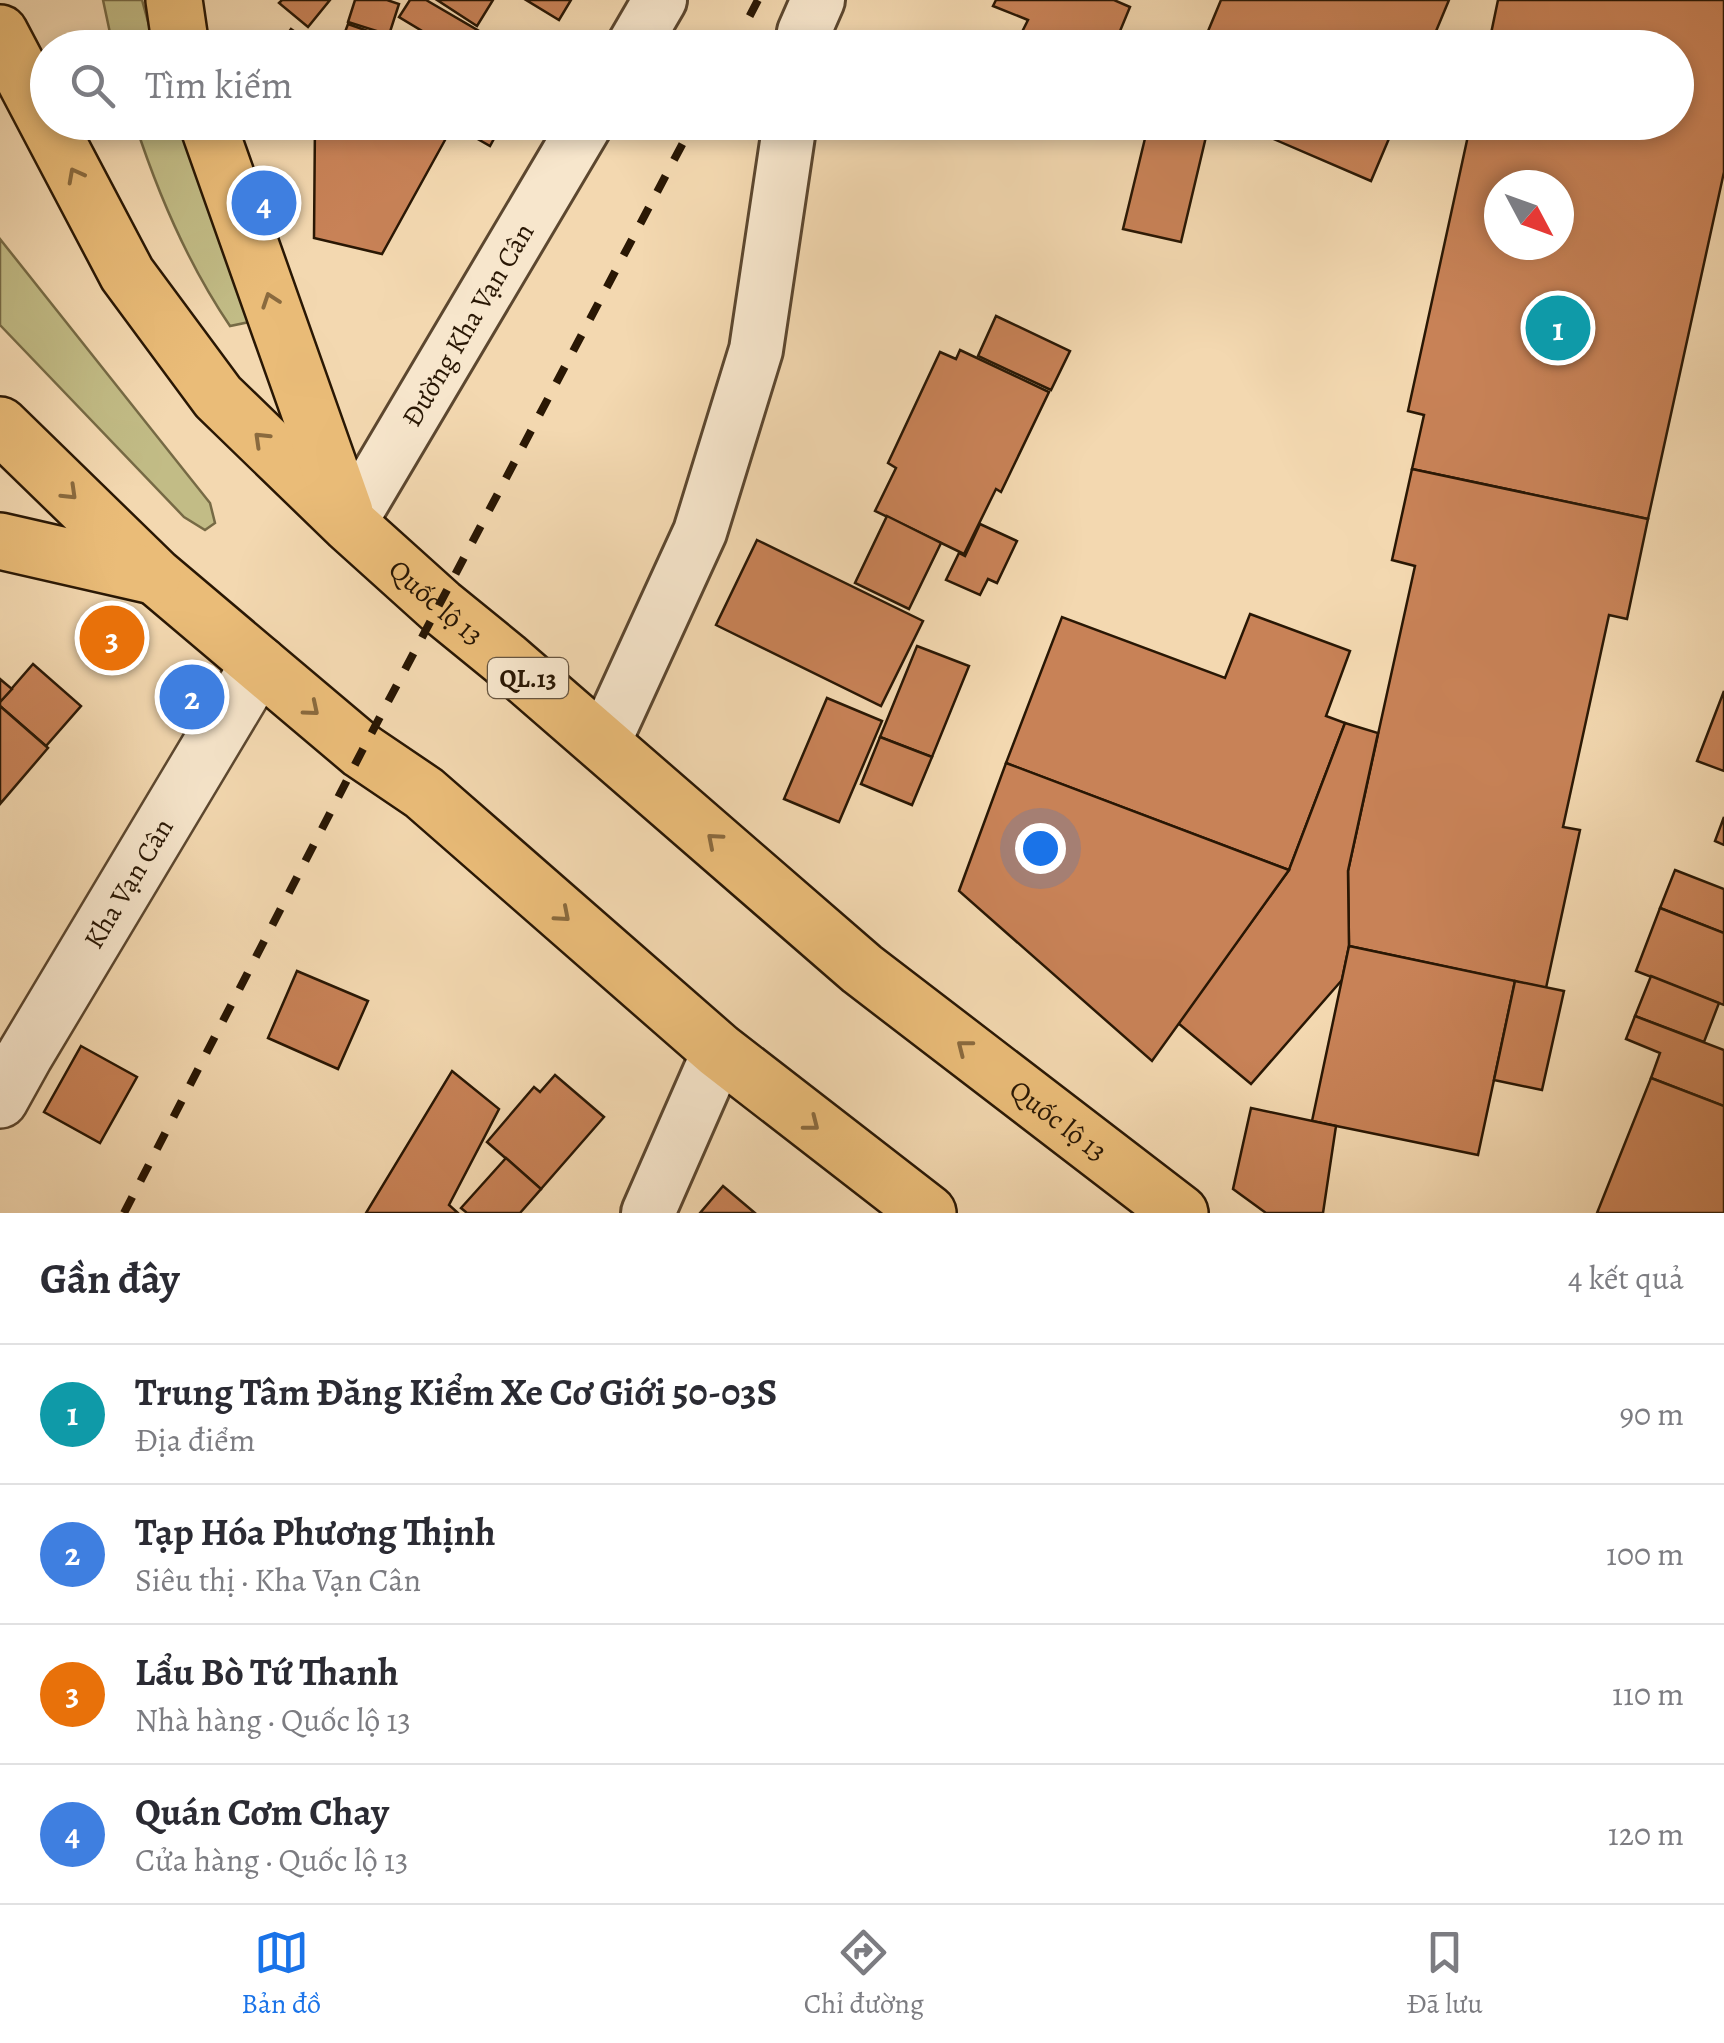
<!DOCTYPE html>
<html lang="vi">
<meta charset="utf-8">
<style>
:root{--surface:#fff;--page:#f2f2f3;--text:#2b2b33;--muted:#7c7c81;--line:#e1e1e2;--accent:#1a73e8}
body{margin:0;font-family:Alegreya,serif;background:var(--page);color:var(--text)}
.compass{position:absolute;left:1484px;top:170px;width:90px;height:90px;border-radius:50%;background:var(--surface);box-shadow:0 5px 15px #0003;rotate:131deg}
.you{position:absolute;left:1040px;top:848px;width:35px;height:35px;margin:-25px;border:8px solid #fff;border-radius:50%;background:#1a73e8;box-shadow:0 0 0 15px #1a73e833}
.badge{display:grid;place-items:center;width:65px;height:65px;border-radius:50%;background:var(--accent);color:#fff;font-size:32px;font-weight:700}
.pin{position:absolute;translate:-50% -50%;border:5px solid #fff;box-shadow:0 2px 10px #0006}
.list{margin:0;padding:0;list-style:none}
h2{display:flex;justify-content:space-between;align-items:center;height:130px;margin:0;padding:0 40px;font-size:42px}
h2 small{font-size:32px;font-weight:400;color:var(--muted)}
.list li{display:grid;grid-template-columns:65px 1fr auto;gap:30px;align-items:center;box-sizing:border-box;height:140px;padding:0 40px;border-top:2px solid var(--line)}
.list b{display:block;font-size:38px;white-space:nowrap}
.list p{margin:0;font-size:32px;white-space:nowrap;color:var(--muted)}
.list em{font-size:32px;font-style:normal;color:var(--muted)}
.icon{flex:none;width:55px;height:55px;fill:none;stroke:currentColor;stroke-width:2;stroke-linecap:round;stroke-linejoin:round}
.map{position:relative;flex:none;width:1724px;height:1213px;overflow:hidden}
.search{position:absolute;background:var(--surface);box-shadow:0 5px 15px #0003;left:30px;right:30px;top:30px;height:110px;display:flex;align-items:center;gap:25px;box-sizing:border-box;padding:0 35px;border-radius:55px;color:var(--muted);font-size:38px}
.sheet{height:690px;background:var(--surface)}
nav{display:flex;justify-content:space-around;align-items:center;box-sizing:border-box;height:140px;border-top:2px solid var(--line);background:var(--surface);font-size:28px;color:var(--muted)}
nav a{display:grid;justify-items:center;gap:5px}
nav .on{color:var(--accent)}
.map>svg:first-child{display:block}
</style>
<div class="map">
<svg width="1724" height="1213" viewBox="0 0 1724 1213">
<rect width="100%" height="100%" fill="#f3d8b0"/>
<filter id="stains"><feTurbulence type="fractalNoise" baseFrequency=".002" numOctaves="4"/><feColorMatrix values="0 0 0 0 .2 0 0 0 0 .09 0 0 0 0 .02 0 0 0 .5 -.17"/></filter>
<radialGradient id="worn" r=".72"><stop offset=".6" stop-color="#630" stop-opacity="0"/><stop offset="1" stop-color="#630" stop-opacity=".3"/></radialGradient>
<g fill="#c2bc86" stroke="#766a45" stroke-width="2.5">
<polygon points="103,0 142,0 155,47 113,47"/>
<path d="M 135,123 L 180,123 L 218,237 L 254,321 L 230,326 C 188,264 158,194 135,123 Z"/>
<polygon points="0,239 210,503 215,523 205,530 184,517 0,325"/>
</g>
<g fill="#c88257" stroke="#291704" stroke-width="2.5" fill-rule="evenodd">
<polygon points="282,0 330,0 308,27 279,3"/>
<polygon points="355,0 387,0 399,4 389,35 348,22"/>
<polygon points="410,0 426,0 479,31 469,48 412,48 422,31 399,17"/>
<polygon points="437,0 493,0 477,26"/>
<polygon points="526,0 571,0 559,20"/>
<polygon points="996,0 1114,0 1130,7 1113,48 1041,48 1019,38 1028,20 993,6"/>
<polygon points="1221,0 1449,0 1429,48 1201,48"/>
<path d="M 1498,0 L 1724,0 L 1724,172 L 1648,519 L 1412,469 L 1424,415 L 1408,411 L 1471,122 L 1676,122 L 1676,48 L 1488,48 ZM 1499,185 L 1559,185 L 1559,245 L 1499,245 Z"/>
<polygon points="348,24 382,36 378,48 362,48 342,40"/>
<polygon points="291,29 310,42 306,48 277,48"/>
<polygon points="484,35 506,48 477,48"/>
<polygon points="315,122 425,122 450,131 382,254 314,238"/>
<polygon points="448,122 503,122 490,146"/>
<polygon points="1149,122 1209,124 1181,242 1123,229"/>
<polygon points="1234,122 1396,122 1371,181"/>
<polygon points="996,316 1070,351 1051,390 978,356"/>
<polygon points="960,350 1049,392 1001,492 996,489 964,554 875,511 896,468 888,463 940,352 956,359"/>
<polygon points="1412,469 1648,519 1627,619 1609,615 1563,827 1580,830 1546,988 1349,946 1348,871 1415,566 1392,560"/>
<polygon points="887,516 941,543 909,609 855,583"/>
<polygon points="980,524 1017,541 997,583 988,579 980,595 946,580 959,553 965,556"/>
<polygon points="757,540 923,621 881,706 716,625"/>
<polygon points="1250,614 1350,651 1326,716 1345,723 1289,870 1006,763 1062,617 1225,678"/>
<polygon points="917,646 969,666 932,757 880,737"/>
<polygon points="33,664 81,706 46,746 0,706 0,702"/>
<polygon points="0,679 12,689 0,702"/>
<polygon points="1724,691 1724,771 1697,761"/>
<polygon points="827,698 882,721 839,822 784,799"/>
<polygon points="0,706 48,748 0,804"/>
<polygon points="1345,723 1378,733 1348,871 1349,946 1342,980 1251,1084 1178,1023 1289,870"/>
<polygon points="880,737 932,757 912,805 861,784"/>
<polygon points="1006,763 1289,870 1152,1061 959,891"/>
<polygon points="1724,817 1724,845 1715,841"/>
<polygon points="1675,870 1724,889 1724,933 1660,908"/>
<polygon points="1660,908 1724,933 1724,1005 1636,971"/>
<polygon points="1349,946 1515,981 1478,1155 1312,1121"/>
<polygon points="297,971 368,1001 338,1069 268,1038"/>
<polygon points="1651,976 1719,1003 1704,1042 1635,1016"/>
<polygon points="1515,981 1564,991 1542,1090 1494,1080"/>
<polygon points="1635,1016 1724,1050 1724,1106 1651,1078 1660,1053 1626,1039"/>
<polygon points="81,1046 137,1077 100,1143 44,1112"/>
<polygon points="452,1071 499,1109 449,1205 458,1213 366,1213"/>
<polygon points="555,1075 604,1117 541,1189 487,1142 534,1087 540,1092"/>
<polygon points="1651,1078 1724,1106 1724,1213 1597,1213"/>
<polygon points="1251,1108 1336,1126 1323,1213 1266,1213 1233,1189"/>
<polygon points="506,1158 541,1189 520,1213 467,1213 461,1208"/>
<polygon points="723,1186 755,1213 700,1213"/>
</g>
<g fill="none" stroke-linecap="round" stroke-linejoin="round">
<g stroke="#5c472f" stroke-width="58">
<g id="minor">
<polyline points="632,48 660,0"/>
<polyline points="801,48 804,32 818,0"/>
<path id="s1" d="M 349,524 L 587,122"/>
<polyline points="603,744 700,532 756,350 790,122"/>
<polyline points="648,1213 719,1051"/>
</g>
</g>
<g stroke="#5c472f" stroke-width="60">
<g id="tertiary">
<path id="s2" d="M 0,1100 L 25,1055 L 259,664"/>
</g>
</g>
<g stroke="#291704" stroke-width="60">
<g id="trunk">
<polyline points="174,0 181,48"/>
<path id="s3" d="M 0,33 L 127,274 L 218,397 L 349,524 L 440,606 L 505,659 L 862,969 L 1180,1213"/>
<polyline points="207,122 345,512"/>
<polyline points="0,425 155,576 362,751 424,793 719,1051 928,1213"/>
<polyline points="0,541 153,576"/>
</g>
</g>
<use href="#minor" stroke="#f7e6cc" stroke-width="52"/>
<use href="#tertiary" stroke="#f7e6cc" stroke-width="55"/>
<use href="#trunk" stroke="#eabc78" stroke-width="55"/>
<g stroke="#291704" stroke-width="8" stroke-dasharray="18 18" stroke-linecap="butt">
<polyline points="733,48 758,0"/>
<polyline points="124,1213 362,751 694,122"/>
</g>
</g>
<defs><path id="oneway-chevron" d="M-2-3.5L2.5 0L-2 3.5" fill="none" stroke-width="1.6" stroke-linecap="round" stroke-linejoin="round" transform="scale(2.5)"/></defs>
<g stroke="#8a6a3e">
<use href="#oneway-chevron" transform="translate(75 175) rotate(-118)"/>
<use href="#oneway-chevron" transform="translate(270 300) rotate(-109)"/>
<use href="#oneway-chevron" transform="translate(261 439) rotate(-136)"/>
<use href="#oneway-chevron" transform="translate(70 493) rotate(44)"/>
<use href="#oneway-chevron" transform="translate(312 709) rotate(40)"/>
<use href="#oneway-chevron" transform="translate(714 840) rotate(-139)"/>
<use href="#oneway-chevron" transform="translate(563 915) rotate(41)"/>
<use href="#oneway-chevron" transform="translate(964 1047) rotate(-142)"/>
<use href="#oneway-chevron" transform="translate(812 1124) rotate(38)"/>
</g>
<g text-anchor="middle" stroke-width="8" stroke-linejoin="round" paint-order="stroke">
<rect fill="#f7e6cc" stroke="#675540" stroke-width="2.5" x="488" y="658" width="80" height="40" rx="8"/>
<g font-size="25" font-weight="bold" fill="#291704">
<text x="528" y="687">QL.13</text>
</g>
<g font-size="28" fill="#291704" stroke="#f7e6cc">
<text dy="10" stroke="none"><textPath href="#s1" startOffset="232">Đường Kha Vạn Cân</textPath></text>
<text dy="10" stroke="none"><textPath href="#s3" startOffset="725">Quốc lộ 13</textPath></text>
<text dy="10" stroke="none"><textPath href="#s2" startOffset="252">Kha Vạn Cân</textPath></text>
<text dy="10" stroke="none"><textPath href="#s3" startOffset="1535">Quốc lộ 13</textPath></text>
</g>
</g>
<rect width="100%" height="100%" filter="url(#stains)"/>
<rect width="100%" height="100%" fill="url(#worn)"/>
</svg>
<svg class="compass" viewBox="-18 -18 36 36"><path d="M0-13l5 13h-10z" fill="#e53935"/><path d="M0 13l5-13h-10z" fill="#7c7c81"/></svg>
<div class="you"></div>
<div class="pin badge" style="left:1558px;top:328px;background:#0f9aa8">1</div>
<div class="pin badge" style="left:192px;top:697px;background:#3f7fe0">2</div>
<div class="pin badge" style="left:112px;top:638px;background:#e8710a">3</div>
<div class="pin badge" style="left:264px;top:203px;background:#3f7fe0">4</div>
<div class="search"><svg class="icon" aria-label="search" viewBox="0 0 24 24"><circle cx="10" cy="10" r="6"/><path d="M15 15l6 6"/></svg>Tìm kiếm</div>
</div>
<section class="sheet">
<h2>Gần đây<small>4 kết quả</small></h2>
<ul class="list">
<li><span class="badge" style="background:#0f9aa8">1</span><div><b>Trung Tâm Đăng Kiểm Xe Cơ Giới 50-03S</b><p>Địa điểm</p></div><em>90 m</em></li>
<li><span class="badge" style="background:#3f7fe0">2</span><div><b>Tạp Hóa Phương Thịnh</b><p>Siêu thị · Kha Vạn Cân</p></div><em>100 m</em></li>
<li><span class="badge" style="background:#e8710a">3</span><div><b>Lẩu Bò Tứ Thanh</b><p>Nhà hàng · Quốc lộ 13</p></div><em>110 m</em></li>
<li><span class="badge" style="background:#3f7fe0">4</span><div><b>Quán Cơm Chay</b><p>Cửa hàng · Quốc lộ 13</p></div><em>120 m</em></li>
</ul>
</section>
<nav>
<a class="on"><svg class="icon" aria-label="map" viewBox="0 0 24 24"><path d="M3 6l6-2 6 2 6-2v14l-6 2-6-2-6 2zM9 4v14M15 6v14"/></svg>Bản đồ</a>
<a><svg class="icon" aria-label="directions" viewBox="0 0 24 24"><path d="M12 3l9 9-9 9-9-9zM9 14v-3h6M13 9l2 2-2 2"/></svg>Chỉ đường</a>
<a><svg class="icon" aria-label="saved" viewBox="0 0 24 24"><path d="M7 4h10v16l-5-4-5 4z"/></svg>Đã lưu</a>
</nav>
